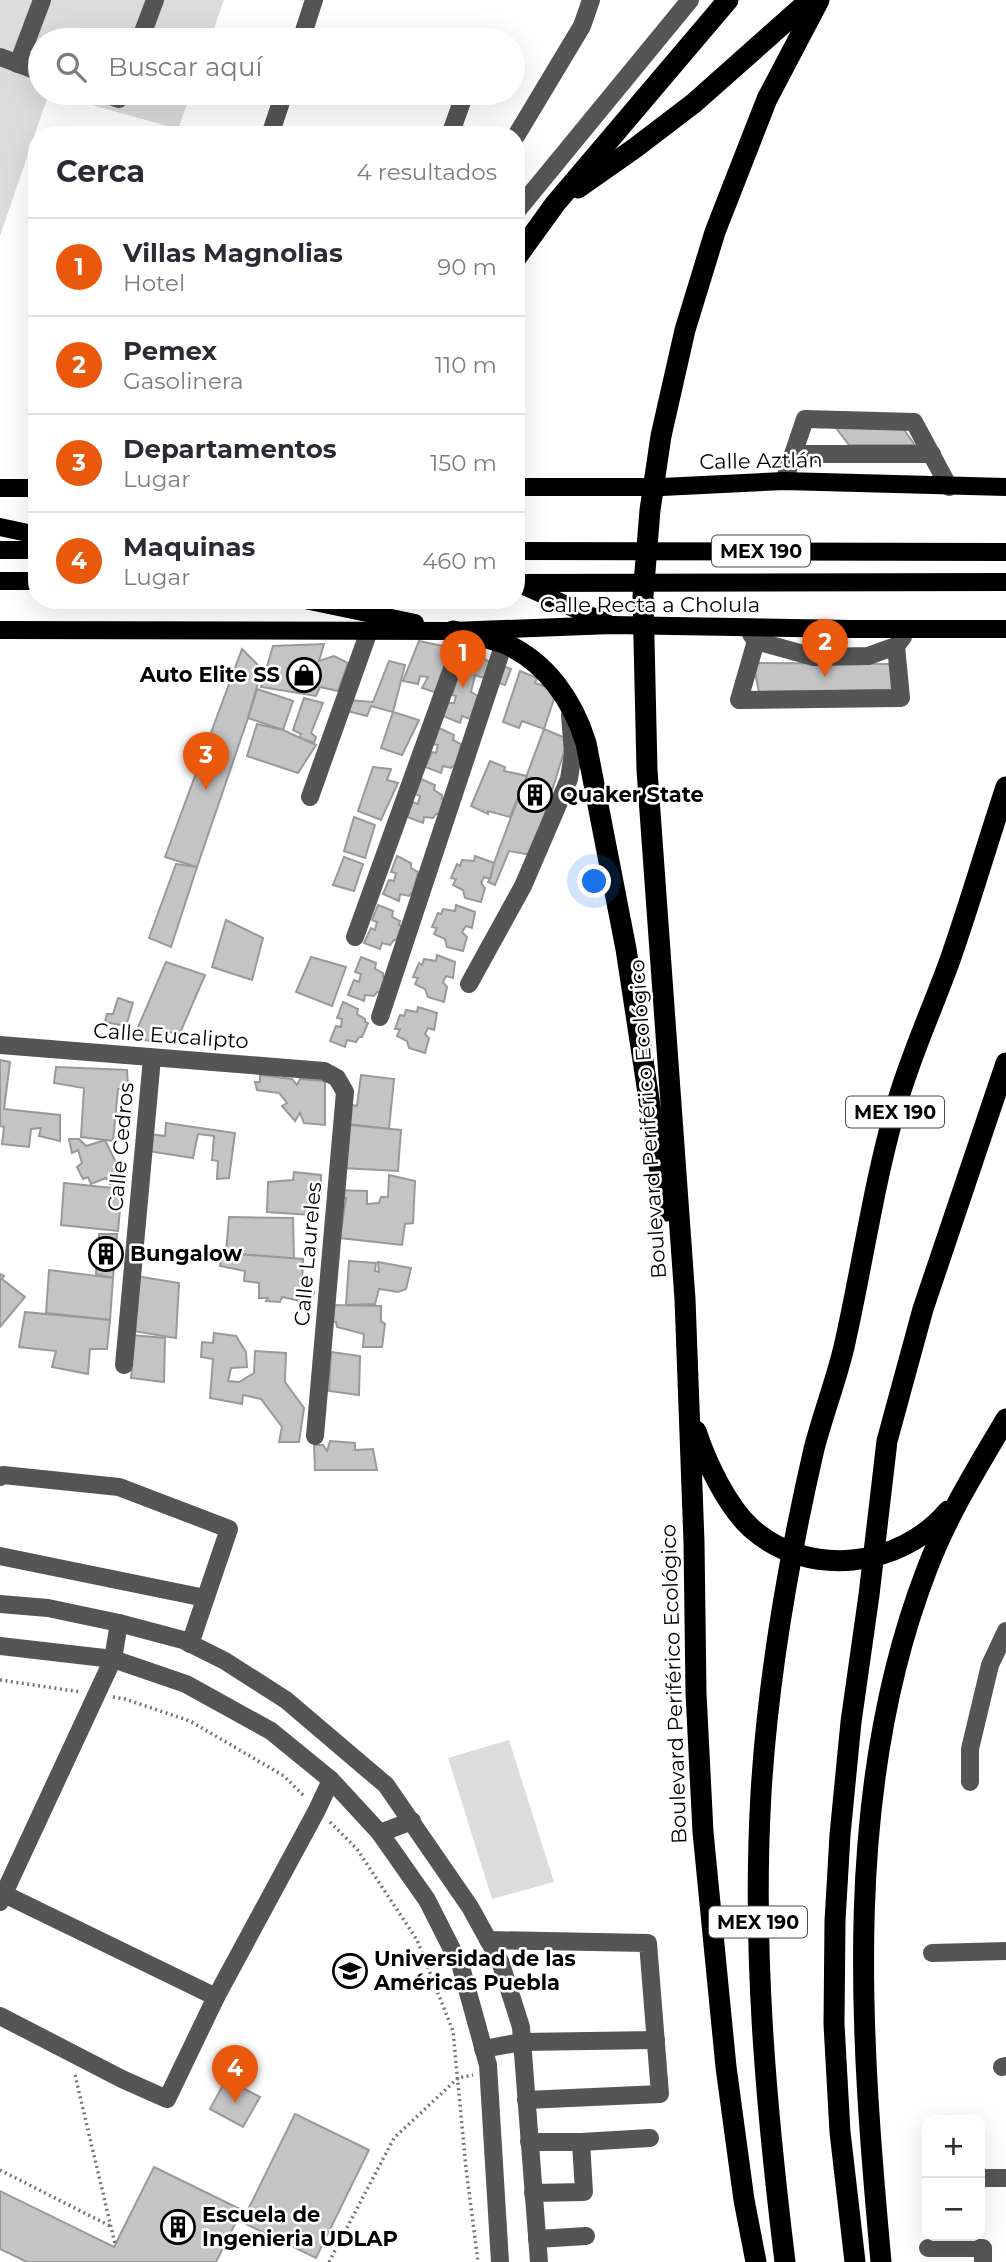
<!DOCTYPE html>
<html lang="es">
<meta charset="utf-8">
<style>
:root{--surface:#fff;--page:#f2f2f3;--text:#2b2b33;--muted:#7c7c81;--line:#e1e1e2;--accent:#ea580c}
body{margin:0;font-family:Montserrat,sans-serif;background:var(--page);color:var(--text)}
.controls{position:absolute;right:21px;bottom:21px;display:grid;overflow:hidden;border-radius:14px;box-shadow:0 7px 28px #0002}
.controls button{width:63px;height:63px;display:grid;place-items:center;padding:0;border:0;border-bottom:2px solid var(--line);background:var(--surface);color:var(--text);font:35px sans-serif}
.you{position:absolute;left:595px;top:882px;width:24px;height:24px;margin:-18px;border:5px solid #fff;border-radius:50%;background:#1a73e8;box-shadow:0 0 0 10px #1a73e833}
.badge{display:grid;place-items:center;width:46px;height:46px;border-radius:50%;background:var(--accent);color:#fff;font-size:23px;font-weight:700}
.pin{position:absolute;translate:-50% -58px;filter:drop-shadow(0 2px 4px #0008)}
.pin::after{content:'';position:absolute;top:37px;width:24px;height:21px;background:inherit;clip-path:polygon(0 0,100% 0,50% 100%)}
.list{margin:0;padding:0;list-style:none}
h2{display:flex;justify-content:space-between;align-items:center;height:91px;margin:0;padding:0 28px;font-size:30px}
h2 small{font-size:23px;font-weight:400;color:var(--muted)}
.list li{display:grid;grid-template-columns:46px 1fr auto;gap:21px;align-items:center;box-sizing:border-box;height:98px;padding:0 28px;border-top:2px solid var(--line)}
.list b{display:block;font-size:26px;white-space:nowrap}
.list p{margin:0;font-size:23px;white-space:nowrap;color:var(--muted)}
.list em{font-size:23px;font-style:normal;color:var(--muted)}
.icon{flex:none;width:38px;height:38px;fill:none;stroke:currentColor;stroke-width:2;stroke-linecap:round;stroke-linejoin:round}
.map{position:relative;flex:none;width:1006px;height:2262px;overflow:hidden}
.search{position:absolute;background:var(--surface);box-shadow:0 7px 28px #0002;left:28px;top:28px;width:497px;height:77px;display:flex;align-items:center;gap:18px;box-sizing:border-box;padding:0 24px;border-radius:38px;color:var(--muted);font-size:26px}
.panel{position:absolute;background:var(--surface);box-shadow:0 7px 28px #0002;left:28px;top:126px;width:497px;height:483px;border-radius:28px}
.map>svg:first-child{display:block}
</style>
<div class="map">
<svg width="1006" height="2262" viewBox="0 0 1006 2262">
<rect width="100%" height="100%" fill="#fff"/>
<g fill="#dcdcdc">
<polygon points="0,0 224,0 210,40 40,40 40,93 191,93 178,129 49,93 0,236"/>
<polygon points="509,1740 554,1882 492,1899 448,1758"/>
</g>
<g fill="#c4c4c4" stroke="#999" stroke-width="2">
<polygon points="902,427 915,445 849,445 836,428"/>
<polygon points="419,641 453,648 440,694 422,688 428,677 420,676 418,684 403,681"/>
<polygon points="324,644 319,661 334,656 348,663 338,691 320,687 316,696 261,687 273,646"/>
<polygon points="242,649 262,669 248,718 197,867 165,857"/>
<polygon points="466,653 511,669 505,685 475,675 471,692 478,696 470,719 462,716 460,723 443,716 448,703 454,703 456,696 452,695 460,671 468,671 470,668 461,666"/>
<polygon points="389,661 405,665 393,712 371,706 367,716 347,711 349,700 373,702"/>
<polygon points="753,663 889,664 899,690 759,692"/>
<polygon points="520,671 537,678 535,683 557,690 544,729 522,721 519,728 503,722"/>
<polygon points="257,689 293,701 283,730 248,718"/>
<polygon points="304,698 323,703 311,733 316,737 314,743 300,738 301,734 293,730"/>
<polygon points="393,712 419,720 402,755 381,748"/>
<polygon points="257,724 283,730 316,745 298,773 247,756"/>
<polygon points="439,728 454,735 453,740 461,744 458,763 451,768 443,766 441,773 425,767 432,752 436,753 438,745 433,744"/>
<polygon points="544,729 568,739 532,855 509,851 495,885 488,882 490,879 494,863"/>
<polygon points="490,761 505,767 504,771 527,776 510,817 488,811 488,814 471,806"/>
<polygon points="373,767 391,769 387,780 398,783 381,820 358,811"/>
<polygon points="421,779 435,785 434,790 442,795 442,799 445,800 439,814 436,814 433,818 424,817 423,823 407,817 413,802 418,804 420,796 415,794"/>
<polygon points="354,817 375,825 365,858 344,851"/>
<polygon points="397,856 411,863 411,868 418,872 413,891 409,896 400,894 399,901 383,894 389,880 394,881 396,873 391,872"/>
<polygon points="475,856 494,863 490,879 484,877 481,883 485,888 481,902 465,898 463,890 453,885 456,879 451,878 457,864 460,866 462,860 474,861"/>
<polygon points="344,857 363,864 354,891 333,885"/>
<polygon points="176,864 197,867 171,947 149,938"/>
<polygon points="378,905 393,911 392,917 400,921 399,925 402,926 396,940 394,940 390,945 382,943 380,949 364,943 371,928 375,930 377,922 372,920"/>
<polygon points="456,905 475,912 472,928 466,926 462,932 467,937 463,951 447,947 445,939 434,934 437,928 432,927 438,913 441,914 443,909 455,911"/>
<polygon points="226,920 263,938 252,980 212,967"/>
<polygon points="437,955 455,962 453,978 446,976 443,982 447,987 444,1002 428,997 425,989 415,984 418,978 413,977 419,963 422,965 424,959 436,961"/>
<polygon points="311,957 346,967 332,1006 296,992"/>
<polygon points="361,957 376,963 375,969 383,973 383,977 385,978 380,992 377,992 374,996 365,995 364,1001 348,995 354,980 359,982 361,974 355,972"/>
<polygon points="166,962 205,975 180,1033 164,1032 162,1042 133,1039"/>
<polygon points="118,998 133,1003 126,1026 105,1022 107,1014 113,1014"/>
<polygon points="343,1002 358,1009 357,1014 365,1019 365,1022 368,1023 362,1037 359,1037 356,1042 347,1040 345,1047 330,1041 336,1026 341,1027 342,1019 337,1018"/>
<polygon points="418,1007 437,1013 434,1030 428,1028 425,1034 429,1038 425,1053 409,1048 407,1041 397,1036 400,1029 395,1029 400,1015 404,1016 406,1010 417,1012"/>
<polygon points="0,1060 10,1062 4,1109 60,1115 60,1141 39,1136 41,1128 31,1129 29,1147 2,1144 4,1127 0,1126"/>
<polygon points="56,1067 127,1070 128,1089 118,1089 113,1141 81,1137 84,1088 54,1083"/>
<polygon points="260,1075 292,1079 297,1085 300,1079 325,1081 325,1125 304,1123 300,1113 295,1121 282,1106 287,1103 279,1093 257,1090 255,1082 260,1082"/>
<polygon points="361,1075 394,1079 389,1129 339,1123 342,1103 357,1106"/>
<polygon points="166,1123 235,1133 229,1178 217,1179 218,1161 212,1160 214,1136 198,1134 193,1158 148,1151 150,1134 165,1136"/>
<polygon points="349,1125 401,1130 398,1171 342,1168"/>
<polygon points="69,1139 79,1139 86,1146 105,1140 124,1179 110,1184 106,1178 91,1184 88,1177 83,1179 77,1167 82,1163 78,1150 72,1153"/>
<polygon points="294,1172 321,1175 321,1196 314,1195 311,1215 267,1212 268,1182 293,1180"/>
<polygon points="389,1175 415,1181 413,1223 405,1224 402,1245 340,1238 346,1198 331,1197 331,1190 367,1191 367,1204 379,1203 381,1197 388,1197"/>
<polygon points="64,1183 122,1189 118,1231 61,1225"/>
<polygon points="229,1217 293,1218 294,1259 226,1253"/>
<polygon points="99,1234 117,1234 113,1278 96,1274"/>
<polygon points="222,1253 303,1259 302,1289 314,1292 310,1309 301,1309 301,1301 282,1297 280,1302 266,1301 268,1298 259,1298 259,1283 244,1281 245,1271 220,1266"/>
<polygon points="349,1261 376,1263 375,1271 379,1272 378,1262 411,1268 406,1289 398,1292 379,1289 375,1304 346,1305"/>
<polygon points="49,1270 113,1278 110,1320 46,1313"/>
<polygon points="0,1274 4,1276 2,1279 25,1297 0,1327"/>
<polygon points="136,1276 179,1283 176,1338 133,1331"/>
<polygon points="328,1305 381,1306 381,1321 385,1324 382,1347 363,1347 364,1334 337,1327 336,1322 328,1321"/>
<polygon points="25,1312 110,1320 107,1349 90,1349 88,1374 52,1367 56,1351 19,1347"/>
<polygon points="214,1333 236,1336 246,1352 247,1367 231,1368 228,1381 239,1382 254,1373 255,1351 286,1353 285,1382 304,1408 299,1442 279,1442 282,1427 261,1399 243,1395 242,1404 210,1398 213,1359 201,1357 202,1342 213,1343"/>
<polygon points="131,1335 165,1338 164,1382 131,1378 132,1370 127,1371"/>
<polygon points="331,1352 360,1356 359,1395 329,1391"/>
<polygon points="330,1441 355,1443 355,1450 373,1449 377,1470 315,1470 314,1445 323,1445 327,1451"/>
<polygon points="224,2083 239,2091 241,2087 260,2097 243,2127 210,2109"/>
<polygon points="295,2114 369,2150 316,2258 242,2222"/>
<polygon points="154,2167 242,2210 216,2262 27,2262 0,2249 0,2191 114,2247"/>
</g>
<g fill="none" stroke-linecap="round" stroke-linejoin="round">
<g stroke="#777" stroke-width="3.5" stroke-dasharray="2 3.5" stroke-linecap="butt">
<polyline points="0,1680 81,1692"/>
<polyline points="113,1697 125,1699 190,1721 284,1776 305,1797"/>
<polyline points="330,1822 357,1849 417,1940 453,2031 466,2168 478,2262"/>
<polyline points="75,2075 115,2244"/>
<polyline points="0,2170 110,2226"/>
<polyline points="329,2262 394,2138 458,2078 473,2075"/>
</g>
<g stroke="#555" stroke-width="18">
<polyline points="140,40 155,0"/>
<polyline points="301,40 314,0"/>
<polyline points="0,57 40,72"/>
<polyline points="18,64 42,0"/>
<polyline points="102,93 119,99 121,93"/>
<polyline points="270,135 284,93"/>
<polyline points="450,135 465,93"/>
<polyline points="516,136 582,26 591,0"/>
<polyline points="516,212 690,0"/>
<polyline points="793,454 932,454"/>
<polyline points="784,481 805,419 914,422 949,487"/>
<polyline points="751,634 756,641 814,657 868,656 896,646 903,637"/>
<polyline points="756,641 739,700 901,698 896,646"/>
<polyline points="310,797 369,631"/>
<polyline points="355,937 454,663 453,631"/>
<polyline points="469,984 523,886 569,779 573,753 570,715 572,711"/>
<polyline points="380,1017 504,643"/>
<polyline points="0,1045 324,1071 337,1078 345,1092 315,1436"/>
<polyline points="124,1365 152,1058"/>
<polyline points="0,1477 3,1475 119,1487 229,1529 190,1644"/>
<polyline points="0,1556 205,1598"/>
<polyline points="0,1604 48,1608 119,1623 183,1640 225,1661 286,1700 386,1785 470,1907 500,1961 521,2027 539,2262"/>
<polyline points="0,1646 113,1659 186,1684 271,1731 331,1780 380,1833 427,1900 461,1967 488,2065 500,2262"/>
<polyline points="970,1782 970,1749 990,1665 1006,1631"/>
<polyline points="380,1833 412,1821"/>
<polyline points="4,1894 216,1997"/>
<polyline points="0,1902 113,1659 119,1623"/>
<polyline points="488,1940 648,1943 660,2094 526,2100"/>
<polyline points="932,1953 1006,1951"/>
<polyline points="0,2016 122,2079 167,2099 216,1997 317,1810 331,1780"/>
<polyline points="483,2049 522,2042 656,2040"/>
<polyline points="1002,2067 1006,2066"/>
<polyline points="529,2142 581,2142 650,2138"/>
<polyline points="980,2178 1006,2178"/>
<polyline points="533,2193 584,2192 581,2142"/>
<polyline points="537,2239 586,2236"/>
<polyline points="928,2248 983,2248 983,2262"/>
</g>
<g stroke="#000" stroke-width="18">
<polyline points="516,487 662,487 784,481 1006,487"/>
<polyline points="0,488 37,488"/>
<polyline points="0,527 37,535"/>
<polyline points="0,550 37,550"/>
<polyline points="516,551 1006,552"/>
<polyline points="0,581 37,581"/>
<polyline points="516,583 1006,582"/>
<polyline points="524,586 607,623"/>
<polyline points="305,600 415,623"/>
<polyline points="0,630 453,631 612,625 851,629 1006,629"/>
</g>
<g stroke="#000" stroke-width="21">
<polyline points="578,188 635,148 694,103 810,0"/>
<polyline points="516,258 555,204 728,0"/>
<path d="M 453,631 C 470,635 490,637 506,644 C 547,663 573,701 586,743 L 626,949 L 666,1211"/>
<path d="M 696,1431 C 706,1462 727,1506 751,1528 C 808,1579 900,1568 948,1511"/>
<polyline points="756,2262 744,2200 726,2067 703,1832 696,1693 694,1542 685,1299 647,770 643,596 650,510 661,436 685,330 715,232 767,99 819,0"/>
<path d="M 785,2262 C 766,2107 752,1950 761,1793 C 768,1677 788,1562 814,1449 C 823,1414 836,1381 844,1347 C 862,1268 873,1187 895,1110 C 909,1059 932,1010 950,960 C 970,903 987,844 1006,787"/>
<polyline points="855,2262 840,2132 834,2024 835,1921 840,1835 851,1722 869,1595 887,1441 923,1309 1006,1063"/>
<path d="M 881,2262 C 860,2033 842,1788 927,1569 C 947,1516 977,1468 1006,1419"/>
</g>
</g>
<defs>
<g id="shop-ring" transform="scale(1.75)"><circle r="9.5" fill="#fff" stroke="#000" stroke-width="1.5"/><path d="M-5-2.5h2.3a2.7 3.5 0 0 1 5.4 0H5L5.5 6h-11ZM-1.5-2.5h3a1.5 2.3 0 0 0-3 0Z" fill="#000"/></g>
<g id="building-ring" transform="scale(1.75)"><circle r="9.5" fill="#fff" stroke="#000" stroke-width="1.5"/><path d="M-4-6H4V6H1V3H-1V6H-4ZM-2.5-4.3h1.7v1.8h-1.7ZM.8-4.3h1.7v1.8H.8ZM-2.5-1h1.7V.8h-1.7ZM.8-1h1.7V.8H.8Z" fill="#000"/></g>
<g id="university-ring" transform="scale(1.75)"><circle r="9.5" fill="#fff" stroke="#000" stroke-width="1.5"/><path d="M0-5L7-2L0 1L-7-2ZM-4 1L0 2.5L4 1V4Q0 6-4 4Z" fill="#000"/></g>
</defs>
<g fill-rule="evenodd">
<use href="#shop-ring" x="304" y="675"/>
<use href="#building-ring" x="535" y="795"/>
<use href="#building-ring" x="106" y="1254"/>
<use href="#university-ring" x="350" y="1971"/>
<use href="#building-ring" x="178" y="2227"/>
</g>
<g text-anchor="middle" stroke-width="5" stroke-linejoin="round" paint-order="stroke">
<g fill="#fff" stroke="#4c4c4c" stroke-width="2">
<rect x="712" y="535.5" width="98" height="31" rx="5"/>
<rect x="846" y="1096.5" width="98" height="31" rx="5"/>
<rect x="709" y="1906.5" width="98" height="31" rx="5"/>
</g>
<g font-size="19" font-weight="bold" fill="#000">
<text x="761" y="558">MEX 190</text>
<text x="895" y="1119">MEX 190</text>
<text x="758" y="1929">MEX 190</text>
</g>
<g font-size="21" fill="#000" stroke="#fff">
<text transform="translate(761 461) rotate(-1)" y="7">Calle Aztlán</text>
<text x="650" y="612">Calle Recta a Cholula</text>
<text transform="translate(171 1036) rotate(4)" y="7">Calle Eucalipto</text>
<text transform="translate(648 1119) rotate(-94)" y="7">Boulevard Periférico Ecológico</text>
<text transform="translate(121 1147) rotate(-85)" y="7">Calle Cedros</text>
<text transform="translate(308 1254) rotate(-85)" y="7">Calle Laureles</text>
<text transform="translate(674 1684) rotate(-92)" y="7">Boulevard Periférico Ecológico</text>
</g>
<g font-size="21" font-weight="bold" fill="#000" stroke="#fff" text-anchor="start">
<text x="280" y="682" text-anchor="end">Auto Elite SS</text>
<text x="560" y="802">Quaker State</text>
<text x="130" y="1261">Bungalow</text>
<text x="374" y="1966">Universidad de las<tspan x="374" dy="24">Américas Puebla</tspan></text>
<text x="202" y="2222">Escuela de<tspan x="202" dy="24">Ingenieria UDLAP</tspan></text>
</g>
</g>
</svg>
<div class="controls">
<button>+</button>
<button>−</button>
</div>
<div class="you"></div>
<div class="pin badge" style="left:463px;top:688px">1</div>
<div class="pin badge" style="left:825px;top:677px">2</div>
<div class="pin badge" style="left:206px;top:790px">3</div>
<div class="pin badge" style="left:235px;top:2103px">4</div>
<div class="search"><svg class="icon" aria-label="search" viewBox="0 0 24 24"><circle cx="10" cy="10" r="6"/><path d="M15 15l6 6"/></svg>Buscar aquí</div>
<section class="panel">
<h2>Cerca<small>4 resultados</small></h2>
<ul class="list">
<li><span class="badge">1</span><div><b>Villas Magnolias</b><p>Hotel</p></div><em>90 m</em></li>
<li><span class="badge">2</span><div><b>Pemex</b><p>Gasolinera</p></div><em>110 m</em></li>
<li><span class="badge">3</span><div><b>Departamentos</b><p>Lugar</p></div><em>150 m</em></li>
<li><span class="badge">4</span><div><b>Maquinas</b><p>Lugar</p></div><em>460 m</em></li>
</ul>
</section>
</div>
